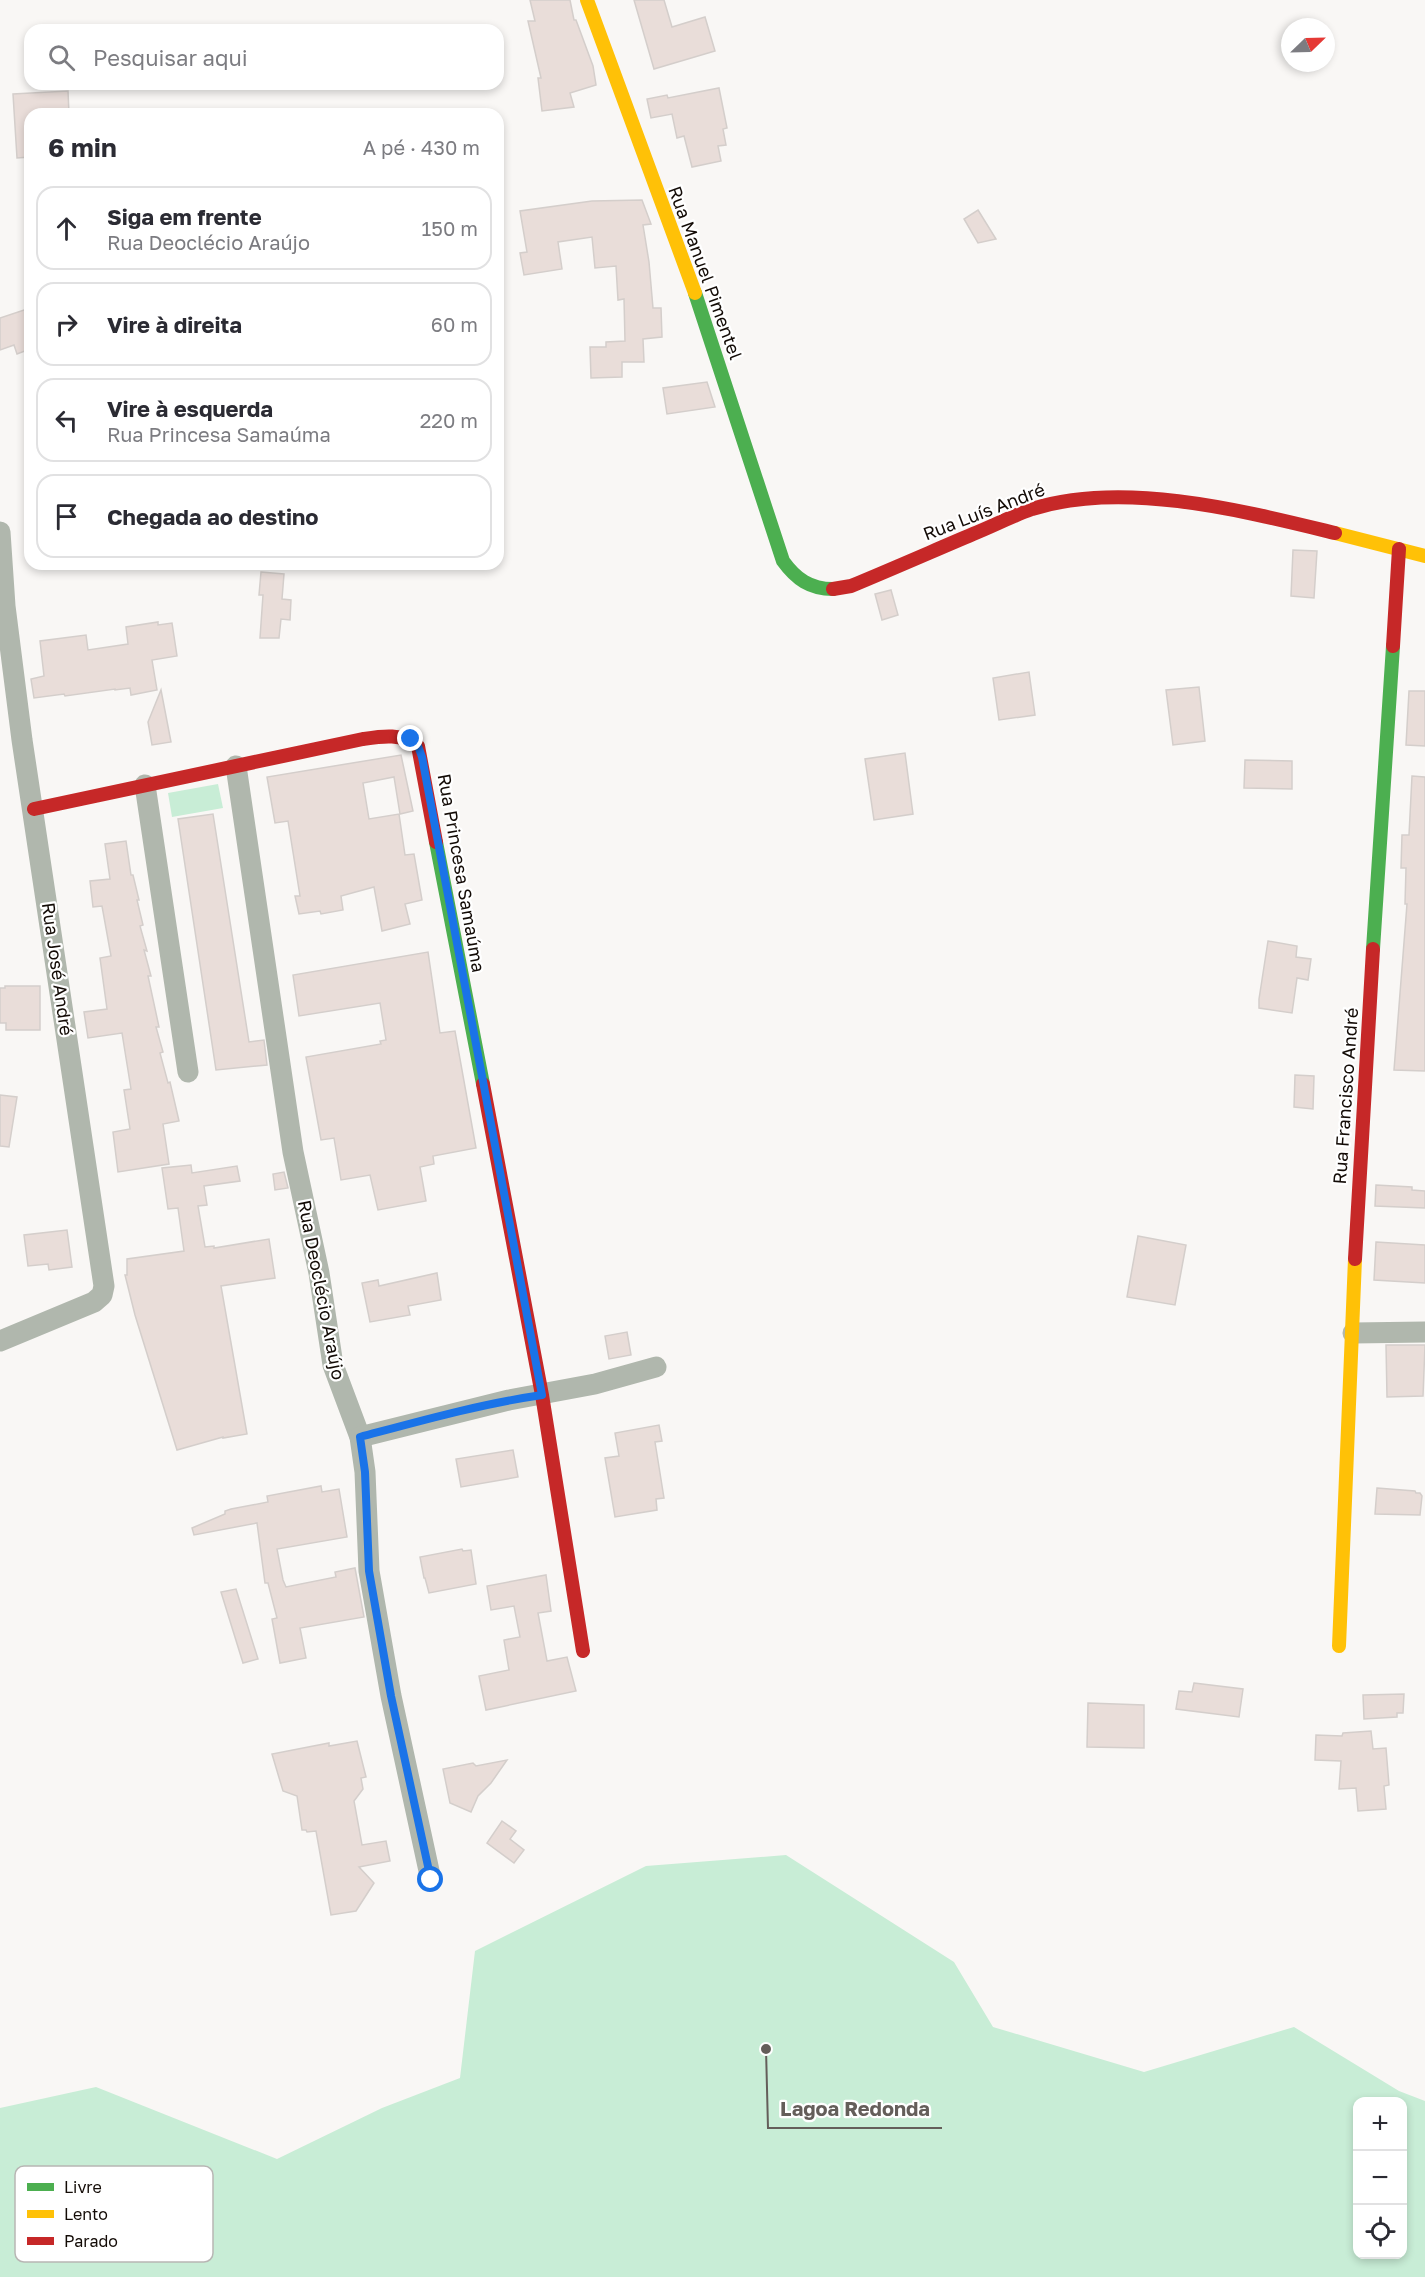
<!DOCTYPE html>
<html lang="pt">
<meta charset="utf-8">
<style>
:root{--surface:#fff;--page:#f7f7f7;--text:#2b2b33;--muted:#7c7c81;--line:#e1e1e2}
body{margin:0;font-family:"Golos Text",sans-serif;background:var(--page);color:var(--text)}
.controls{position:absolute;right:18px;bottom:18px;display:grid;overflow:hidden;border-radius:12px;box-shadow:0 3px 9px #0003}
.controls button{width:54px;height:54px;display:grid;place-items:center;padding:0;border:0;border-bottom:2px solid var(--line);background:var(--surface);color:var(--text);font:30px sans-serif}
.compass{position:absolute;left:1281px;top:18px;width:54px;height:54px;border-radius:50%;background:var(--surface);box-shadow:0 3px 9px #0003;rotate:67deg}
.stop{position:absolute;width:18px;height:18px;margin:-14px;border:4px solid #1a73e8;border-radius:50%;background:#fff}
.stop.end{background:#1a73e8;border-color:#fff;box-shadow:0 2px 6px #0008}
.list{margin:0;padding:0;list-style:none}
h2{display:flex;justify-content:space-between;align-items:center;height:78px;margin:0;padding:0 24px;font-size:26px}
h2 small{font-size:20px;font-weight:400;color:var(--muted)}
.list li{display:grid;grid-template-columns:39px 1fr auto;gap:18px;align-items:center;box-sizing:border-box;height:84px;margin:0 12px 12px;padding:0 12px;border:2px solid var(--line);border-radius:18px}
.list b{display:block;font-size:22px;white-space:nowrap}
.list p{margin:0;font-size:20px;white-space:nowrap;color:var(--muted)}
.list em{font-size:20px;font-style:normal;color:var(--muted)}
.icon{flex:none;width:33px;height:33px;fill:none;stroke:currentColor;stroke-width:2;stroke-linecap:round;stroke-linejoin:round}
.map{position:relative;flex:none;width:1425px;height:2277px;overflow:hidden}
.search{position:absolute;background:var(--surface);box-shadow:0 3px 9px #0003;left:24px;top:24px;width:480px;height:66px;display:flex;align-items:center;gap:15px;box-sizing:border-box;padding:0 21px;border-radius:18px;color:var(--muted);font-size:22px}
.panel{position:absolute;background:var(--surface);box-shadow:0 3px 9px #0003;left:24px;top:108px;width:480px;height:462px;border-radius:18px}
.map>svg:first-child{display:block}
</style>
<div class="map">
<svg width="1425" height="2277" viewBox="0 0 1425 2277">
<rect width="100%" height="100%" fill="#f9f7f5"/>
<g fill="#c8edd6" fill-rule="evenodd">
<polygon points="218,784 223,808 172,817 168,793"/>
<path d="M 786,1855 L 954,1962 L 993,2027 L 1144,2072 L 1294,2027 L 1399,2091 L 1425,2101 L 1425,2277 L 0,2277 L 0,2108 L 96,2087 L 277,2159 L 382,2108 L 460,2078 L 475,1951 L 646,1866 ZM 1358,2102 L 1402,2102 L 1402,2254 L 1358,2254 Z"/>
</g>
<g fill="#e9ddd9" stroke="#d4cecb" stroke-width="1.5">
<polygon points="530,0 570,0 574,20 576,20 593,66 596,85 570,93 574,107 542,111 538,78 541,78 528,21 535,21"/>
<polygon points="634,0 664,0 672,27 705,17 715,51 654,69"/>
<polygon points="719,88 727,128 723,129 726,145 718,146 721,161 692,167 684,136 677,138 672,114 651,118 647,99 667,95 668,98"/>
<polygon points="68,91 69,114 30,114 30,157 17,158 13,94"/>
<polygon points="642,200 651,224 643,225 649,262 653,308 661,308 662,337 643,339 644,362 622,362 622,377 591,378 590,347 606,347 606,342 625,341 624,299 618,300 616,266 595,268 592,237 558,242 562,269 524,275 520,253 527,252 520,211 592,201"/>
<polygon points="978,210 996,239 978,243 964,219"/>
<polygon points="30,308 30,349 17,354 14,345 0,350 0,318"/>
<polygon points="707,382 715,407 667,414 663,388"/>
<polygon points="1293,550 1317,551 1314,598 1291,596"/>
<polygon points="261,572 284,574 282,599 291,600 290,620 281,619 279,638 260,638 263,595 259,595"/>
<polygon points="891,590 898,615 882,620 875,594"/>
<polygon points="158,622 158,625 172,623 177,656 152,660 157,690 131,695 130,688 115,690 115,689 65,696 64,694 34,698 31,679 44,676 40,641 86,635 88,650 128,644 126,627"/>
<polygon points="1029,672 1035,715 999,720 993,678"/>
<polygon points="1199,687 1205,741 1173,745 1166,690"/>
<polygon points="161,690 171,742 152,745 148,722"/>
<polygon points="1409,691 1425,691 1425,746 1406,745"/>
<polygon points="905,753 913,814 874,820 865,759"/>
<polygon points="401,755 413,811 400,814 394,777 363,783 369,819 399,814 405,855 414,854 422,900 405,904 410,924 382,931 374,887 341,896 343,910 321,914 320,911 299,914 295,896 300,896 288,821 275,823 267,777"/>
<polygon points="1245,760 1292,761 1292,789 1244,788"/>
<polygon points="1412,776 1425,777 1425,1071 1394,1070 1407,904 1405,904 1406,868 1401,868 1402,835 1409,835"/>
<polygon points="213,814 249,1042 264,1040 267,1065 216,1070 178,819"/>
<polygon points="126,841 131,875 133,875 139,900 137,900 143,925 140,926 147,951 144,950 151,976 148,976 159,1027 156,1027 163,1052 160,1053 168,1083 170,1082 179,1121 163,1124 169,1164 118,1172 113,1132 130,1129 124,1090 131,1089 122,1033 88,1038 84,1012 107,1009 100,958 111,956 102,906 93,907 90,881 110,879 105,844"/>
<polygon points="1268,941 1297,946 1296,957 1311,959 1308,980 1297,978 1292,1013 1259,1008 1259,999"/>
<polygon points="428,952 440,1033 455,1031 476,1148 433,1156 434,1164 420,1167 426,1201 378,1210 370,1175 341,1180 334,1138 321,1140 306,1057 381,1044 380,1041 386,1040 380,1003 299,1016 293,975"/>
<polygon points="5,986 40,986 40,1030 6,1030 6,1023 0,1023 0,988 5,988"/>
<polygon points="1295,1075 1314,1076 1313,1109 1294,1107"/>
<polygon points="0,1095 17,1097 9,1147 0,1146"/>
<polygon points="191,1165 192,1173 237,1166 240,1181 204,1186 207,1205 198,1206 205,1247 214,1246 214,1248 269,1239 275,1278 221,1286 247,1434 223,1438 223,1437 177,1450 135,1315 125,1275 127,1275 127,1259 184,1251 178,1208 168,1209 162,1168"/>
<polygon points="284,1172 288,1188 275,1190 273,1174"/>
<polygon points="1376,1185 1412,1187 1412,1190 1425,1191 1425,1208 1375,1206"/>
<polygon points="67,1230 72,1267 49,1270 48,1264 28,1266 24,1235"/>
<polygon points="1138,1236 1186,1245 1175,1305 1127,1297"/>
<polygon points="1376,1242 1425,1245 1425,1283 1374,1280"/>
<polygon points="437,1273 441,1300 408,1306 410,1315 370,1322 362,1283 378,1280 379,1286"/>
<polygon points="627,1332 631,1355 609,1359 605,1336"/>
<polygon points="1386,1345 1425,1345 1423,1396 1387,1397"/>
<polygon points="659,1425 662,1441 655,1442 664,1498 656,1499 657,1510 615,1517 605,1458 619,1456 615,1433"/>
<polygon points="513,1450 518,1477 461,1487 456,1459"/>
<polygon points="321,1486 322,1492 339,1489 347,1537 277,1549 283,1580 286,1587 336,1577 335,1572 355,1568 364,1617 300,1628 306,1658 280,1663 272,1619 277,1618 268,1583 265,1583 257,1523 194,1535 192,1528 225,1514 225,1511 231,1509 268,1502 267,1496"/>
<polygon points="1377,1488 1415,1491 1416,1493 1420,1493 1422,1496 1420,1515 1375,1514"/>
<polygon points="462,1549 463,1551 471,1550 476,1584 429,1593 425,1578 424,1578 420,1557"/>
<polygon points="546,1575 551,1611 538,1613 547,1661 567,1657 576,1691 486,1710 479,1676 509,1670 504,1640 520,1637 514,1606 491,1610 487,1586"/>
<polygon points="236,1589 258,1659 243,1663 221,1592"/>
<polygon points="1194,1683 1243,1689 1239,1717 1176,1709 1179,1691 1192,1692"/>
<polygon points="1404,1694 1403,1713 1397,1713 1397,1717 1364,1719 1363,1695"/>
<polygon points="1088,1703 1144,1705 1144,1748 1087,1747"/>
<polygon points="1371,1731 1373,1749 1386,1748 1389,1785 1384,1786 1386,1809 1358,1811 1356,1788 1339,1789 1341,1761 1315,1760 1316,1735 1342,1736 1343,1733"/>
<polygon points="357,1741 366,1777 361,1778 363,1789 354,1801 362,1845 386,1841 390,1861 359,1867 374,1883 356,1911 331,1915 316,1831 307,1832 306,1830 302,1830 297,1796 283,1791 272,1754 329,1743 329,1746"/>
<polygon points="507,1760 491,1783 478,1796 471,1812 450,1803 443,1769 473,1763 476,1766"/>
<polygon points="502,1821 516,1831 510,1839 524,1850 514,1863 487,1843"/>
</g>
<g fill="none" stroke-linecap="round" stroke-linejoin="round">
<g stroke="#b0b7ad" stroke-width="21">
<polyline points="0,532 5,606 22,740 104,1286 102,1295 94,1302 0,1341"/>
<polyline points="236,766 293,1152 319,1273 333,1365 360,1437 365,1472 369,1571 391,1696 431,1880"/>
<polyline points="145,785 188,1072"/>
<polyline points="1353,1333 1425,1332"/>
<polyline points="360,1437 509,1400 595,1384 656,1367"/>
</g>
<g stroke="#4caf50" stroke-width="14">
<path d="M 695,293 L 783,561 C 796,579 810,589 833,589"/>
<polyline points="436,842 483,1084"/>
<polyline points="1373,949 1393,646"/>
</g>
<g stroke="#ffc107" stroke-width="14">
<polyline points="587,0 695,293"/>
<polyline points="1335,533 1425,556"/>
<polyline points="1339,1646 1355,1259"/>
</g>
<g stroke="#c62828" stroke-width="14">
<path d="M 833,589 L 851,586 C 892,569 933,551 973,534 C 993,526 1012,516 1032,509 C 1124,480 1244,511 1335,533"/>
<polyline points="1393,646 1399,549"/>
<path d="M 34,809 L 363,739 C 383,736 401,733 418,746 L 436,842"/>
<polyline points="483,1084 542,1395 583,1651"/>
<polyline points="1355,1259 1373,949"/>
</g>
</g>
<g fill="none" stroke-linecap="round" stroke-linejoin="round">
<path stroke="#1a73e8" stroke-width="8" d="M 411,739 L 418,746 L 422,757 L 542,1395 C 480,1404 420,1421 360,1437 L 365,1472 L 369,1571 L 391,1696 L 431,1880"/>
</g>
<g text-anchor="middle" stroke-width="4.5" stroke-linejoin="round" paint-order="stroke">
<g font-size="18" fill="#130b06" stroke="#fff">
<text transform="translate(705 273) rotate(70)" y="6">Rua Manuel Pimentel</text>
<text transform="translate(984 512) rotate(-21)" y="6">Rua Luís André</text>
<text transform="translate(461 873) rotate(80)" y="6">Rua Princesa Samaúma</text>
<text transform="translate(57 969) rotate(82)" y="6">Rua José André</text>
<text transform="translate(1346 1096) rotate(-86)" y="6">Rua Francisco André</text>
<text transform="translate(321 1290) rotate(79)" y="6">Rua Deoclécio Araújo</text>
</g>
</g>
<rect x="15" y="2166" width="198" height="96" rx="9" fill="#fff" stroke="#b8b6b4" stroke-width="1.5"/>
<rect x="27" y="2183" width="27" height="8" fill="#4caf50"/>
<rect x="27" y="2210" width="27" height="8" fill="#ffc107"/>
<rect x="27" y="2237" width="27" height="8" fill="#c62828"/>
<g font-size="16" fill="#130b06">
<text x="64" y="2193">Livre</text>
<text x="64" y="2220">Lento</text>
<text x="64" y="2247">Parado</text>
</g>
<path fill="none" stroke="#645e5a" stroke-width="2" d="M766 2049L768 2128H942"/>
<circle fill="#645e5a" stroke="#fff" stroke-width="2" cx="766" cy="2049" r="6"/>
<g font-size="20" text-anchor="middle" font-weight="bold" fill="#645e5a" stroke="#fff" stroke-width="4.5" stroke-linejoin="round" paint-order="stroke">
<text x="855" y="2116">Lagoa Redonda</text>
</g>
</svg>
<div class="controls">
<button>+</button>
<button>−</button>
<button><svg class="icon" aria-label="locate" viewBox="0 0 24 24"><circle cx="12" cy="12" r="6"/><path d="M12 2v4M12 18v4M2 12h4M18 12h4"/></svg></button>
</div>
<svg class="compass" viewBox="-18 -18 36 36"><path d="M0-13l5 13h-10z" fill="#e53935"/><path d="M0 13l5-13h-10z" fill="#7c7c81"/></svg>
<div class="stop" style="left:431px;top:1880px"></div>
<div class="stop end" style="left:411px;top:739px"></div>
<div class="search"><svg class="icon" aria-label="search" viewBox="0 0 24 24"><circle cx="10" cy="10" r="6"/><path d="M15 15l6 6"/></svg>Pesquisar aqui</div>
<section class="panel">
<h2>6 min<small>A pé · 430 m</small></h2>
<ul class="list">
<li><svg class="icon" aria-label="ahead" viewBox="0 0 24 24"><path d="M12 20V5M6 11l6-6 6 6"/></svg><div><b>Siga em frente</b><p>Rua Deoclécio Araújo</p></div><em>150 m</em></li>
<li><svg class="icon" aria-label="right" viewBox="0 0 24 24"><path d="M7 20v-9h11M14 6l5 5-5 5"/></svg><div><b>Vire à direita</b></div><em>60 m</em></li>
<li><svg class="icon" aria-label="left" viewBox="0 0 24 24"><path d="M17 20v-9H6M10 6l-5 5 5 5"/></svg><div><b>Vire à esquerda</b><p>Rua Princesa Samaúma</p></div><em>220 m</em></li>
<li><svg class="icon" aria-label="arrive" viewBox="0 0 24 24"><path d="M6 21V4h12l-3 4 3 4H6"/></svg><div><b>Chegada ao destino</b></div></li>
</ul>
</section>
</div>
